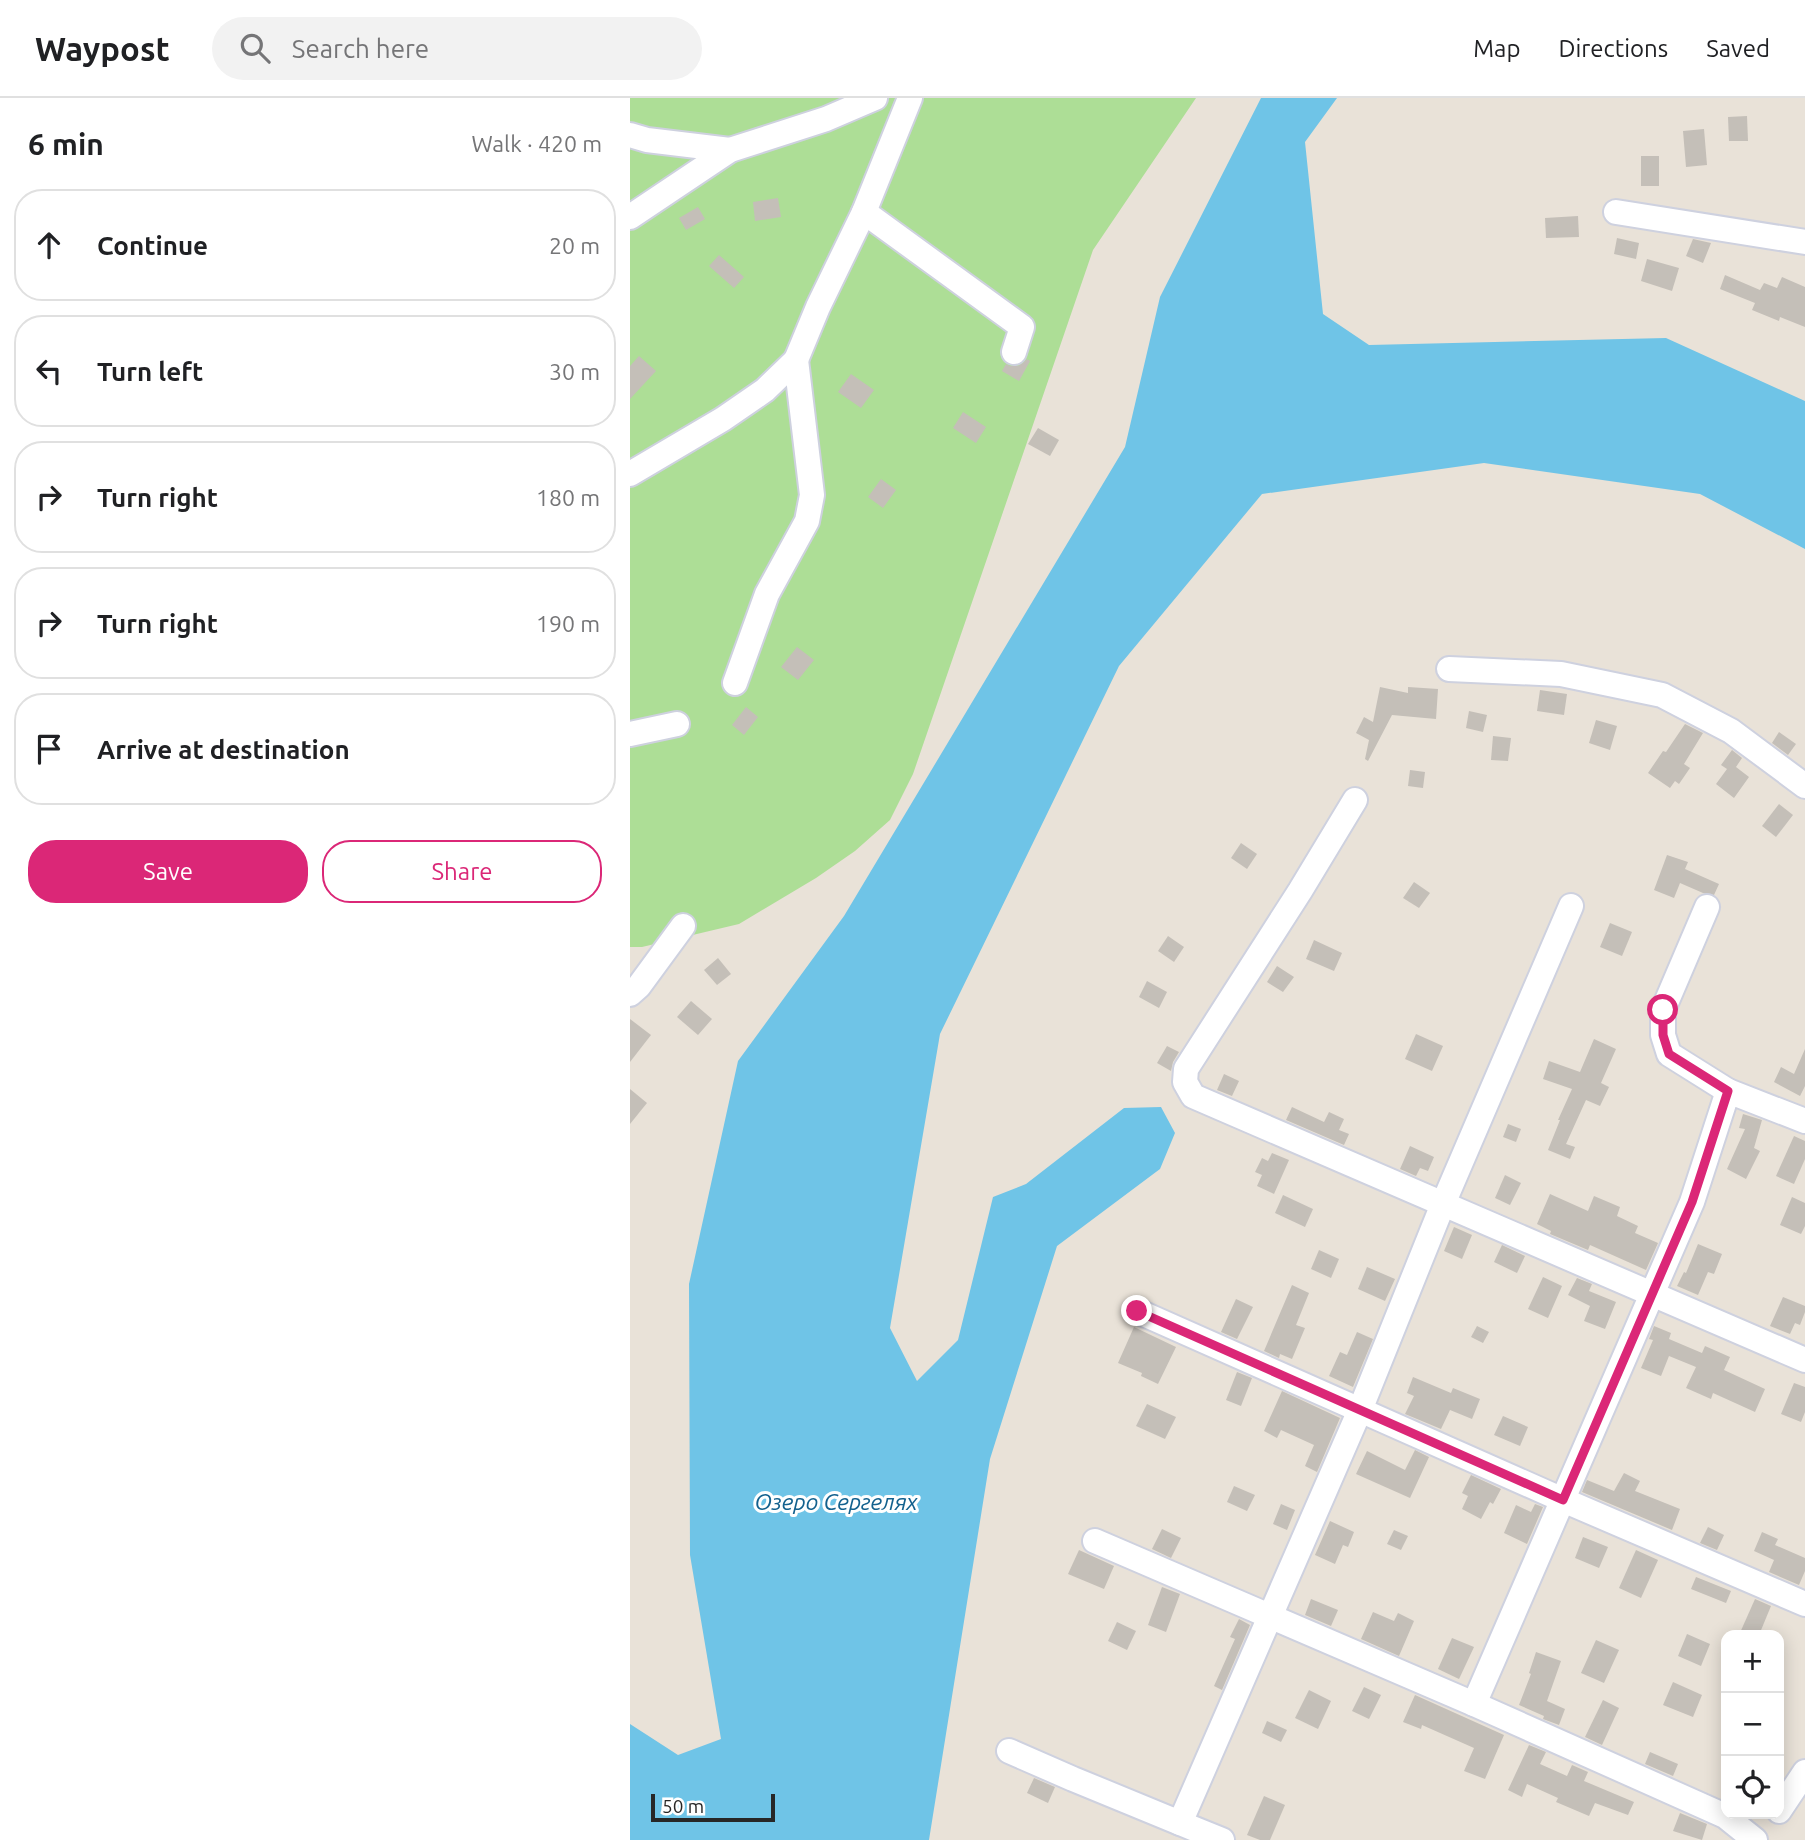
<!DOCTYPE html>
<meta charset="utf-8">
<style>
:root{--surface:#fff;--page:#f2f2f2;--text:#202124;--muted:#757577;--line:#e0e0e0;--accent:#db2777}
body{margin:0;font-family:Ubuntu,sans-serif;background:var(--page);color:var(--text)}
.controls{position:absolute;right:21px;bottom:21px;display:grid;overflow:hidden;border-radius:14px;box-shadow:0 4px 18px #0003}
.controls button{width:63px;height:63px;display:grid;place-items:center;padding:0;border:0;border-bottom:2px solid var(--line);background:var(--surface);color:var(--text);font:35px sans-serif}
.scale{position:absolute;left:21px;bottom:18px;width:124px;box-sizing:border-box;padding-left:7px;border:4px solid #272727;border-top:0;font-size:19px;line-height:24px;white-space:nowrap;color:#272727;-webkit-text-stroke:5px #fff;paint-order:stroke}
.stop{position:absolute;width:21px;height:21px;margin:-16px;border:5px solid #db2777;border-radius:50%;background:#fff}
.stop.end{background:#db2777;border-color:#fff;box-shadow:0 2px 7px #0008}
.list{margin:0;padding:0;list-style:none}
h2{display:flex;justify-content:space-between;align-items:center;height:91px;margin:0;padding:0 28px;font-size:30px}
h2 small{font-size:23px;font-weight:400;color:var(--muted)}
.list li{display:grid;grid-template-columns:46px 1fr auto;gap:21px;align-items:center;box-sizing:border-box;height:112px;margin:0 14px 14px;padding:0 14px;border:2px solid var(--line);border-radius:28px}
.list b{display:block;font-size:26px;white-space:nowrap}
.list em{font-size:23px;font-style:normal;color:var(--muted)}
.actions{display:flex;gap:14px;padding:21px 28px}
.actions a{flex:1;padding:16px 0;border:2px solid var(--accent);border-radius:28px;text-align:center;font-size:24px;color:var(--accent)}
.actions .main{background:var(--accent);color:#fff}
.icon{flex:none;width:38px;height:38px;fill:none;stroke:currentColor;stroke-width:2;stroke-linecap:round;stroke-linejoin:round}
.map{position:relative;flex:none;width:1175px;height:1742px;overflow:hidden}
header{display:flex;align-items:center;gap:42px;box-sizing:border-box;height:98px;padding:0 35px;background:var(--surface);border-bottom:2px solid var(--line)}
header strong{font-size:33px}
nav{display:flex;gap:38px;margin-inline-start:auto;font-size:24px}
.search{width:490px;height:63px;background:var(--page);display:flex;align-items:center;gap:18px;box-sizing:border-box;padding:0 24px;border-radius:38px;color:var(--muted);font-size:26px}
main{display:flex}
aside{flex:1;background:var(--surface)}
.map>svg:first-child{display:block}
</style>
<header>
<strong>Waypost</strong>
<div class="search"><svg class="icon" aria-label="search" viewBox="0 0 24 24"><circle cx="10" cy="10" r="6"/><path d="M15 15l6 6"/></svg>Search here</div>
<nav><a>Map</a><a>Directions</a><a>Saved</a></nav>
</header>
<main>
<aside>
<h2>6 min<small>Walk · 420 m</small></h2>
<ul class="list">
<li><svg class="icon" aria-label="ahead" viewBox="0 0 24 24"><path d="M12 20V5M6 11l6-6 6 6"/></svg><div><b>Continue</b></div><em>20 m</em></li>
<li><svg class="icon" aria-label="left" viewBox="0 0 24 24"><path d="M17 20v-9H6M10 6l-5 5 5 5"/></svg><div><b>Turn left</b></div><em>30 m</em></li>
<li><svg class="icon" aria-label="right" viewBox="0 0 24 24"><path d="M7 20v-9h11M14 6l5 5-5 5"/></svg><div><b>Turn right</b></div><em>180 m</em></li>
<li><svg class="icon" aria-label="right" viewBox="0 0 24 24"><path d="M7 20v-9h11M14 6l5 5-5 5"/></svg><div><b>Turn right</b></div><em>190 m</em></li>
<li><svg class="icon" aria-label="arrive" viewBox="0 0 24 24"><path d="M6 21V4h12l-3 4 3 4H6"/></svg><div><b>Arrive at destination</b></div></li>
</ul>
<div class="actions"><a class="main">Save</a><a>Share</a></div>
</aside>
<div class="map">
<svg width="1175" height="1742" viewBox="0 0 1175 1742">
<rect width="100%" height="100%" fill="#e9e2d8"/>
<polygon fill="#adde96" points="0,0 566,0 463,152 283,676 260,722 225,753 186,780 109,826 12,849 0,849"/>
<polygon fill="#6fc4e7" points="631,0 707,0 675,44 693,216 739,247 1036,240 1175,303 1175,451 1070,396 854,365 632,396 489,568 310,936 260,1230 287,1283 328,1242 363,1099 396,1086 494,1010 531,1009 545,1035 530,1071 427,1148 360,1361 299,1742 0,1742 0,1626 48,1657 91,1641 60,1457 59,1186 108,963 214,818 495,349 530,199"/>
<g fill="#c4bfb8">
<polygon points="1117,18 1118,43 1099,43 1098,19"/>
<polygon points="1074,31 1077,67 1056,69 1053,33"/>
<rect x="1011" y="58" width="18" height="30"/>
<polygon points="148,100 151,119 125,123 123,104"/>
<polygon points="68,109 75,121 56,132 49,120"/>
<polygon points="948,118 949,139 916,140 915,120"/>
<polygon points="987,140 1009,145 1006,161 984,156"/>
<polygon points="1063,141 1081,145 1073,165 1056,158"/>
<polygon points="89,157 114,179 104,190 79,168"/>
<polygon points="1017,161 1049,170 1042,193 1011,183"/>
<polygon points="1095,177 1130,192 1134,185 1147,190 1152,179 1175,189 1175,229 1150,219 1149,223 1122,212 1125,205 1090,191"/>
<polygon points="9,258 26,273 0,301 0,268"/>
<polygon points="397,261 400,263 389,283 372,273 376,266 380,268 388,268 393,265"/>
<polygon points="221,276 244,292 231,310 208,294"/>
<polygon points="333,314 356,329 346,345 323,330"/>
<polygon points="408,330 429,342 420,358 398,346"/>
<polygon points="251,381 266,392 253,410 238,399"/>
<polygon points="167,549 184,562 168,582 151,569"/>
<polygon points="750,589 778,595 778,589 808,591 806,621 762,617 738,663 735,661 739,642 726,635 734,619 743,624"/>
<polygon points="910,592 937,596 934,617 907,613"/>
<polygon points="116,609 128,619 114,637 102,627"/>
<polygon points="839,613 857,617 853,634 836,630"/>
<polygon points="966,622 987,628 980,652 959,645"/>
<polygon points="1055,626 1073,635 1054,666 1060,670 1049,686 1045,683 1040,690 1018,675 1033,653 1036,654"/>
<polygon points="1149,634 1166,646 1158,657 1142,645"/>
<polygon points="863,638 881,640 878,663 861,662"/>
<polygon points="1102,652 1112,660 1106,669 1119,679 1104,700 1086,686 1097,671 1091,667"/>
<polygon points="780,672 795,674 793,690 778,688"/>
<polygon points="1149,706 1163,717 1146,739 1132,728"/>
<polygon points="611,745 627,756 617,771 601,760"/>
<polygon points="1037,757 1058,764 1055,771 1089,786 1084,797 1073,795 1050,785 1044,800 1024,792"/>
<polygon points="784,784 800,795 789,810 773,800"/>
<polygon points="980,825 1002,834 992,858 970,849"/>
<polygon points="538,838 554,849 544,864 528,853"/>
<polygon points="684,842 712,855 704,873 676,861"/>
<polygon points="88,860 101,876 87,887 74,872"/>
<polygon points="647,868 664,879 653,894 637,884"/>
<polygon points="517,883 537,894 529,910 509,899"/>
<polygon points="61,903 82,921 68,937 47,919"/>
<polygon points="0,921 21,937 0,964"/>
<polygon points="786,936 813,948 802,973 775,961"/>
<polygon points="964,941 986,951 971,985 979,989 970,1008 956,1002 936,1046 945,1049 940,1061 918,1052 930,1022 928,1022 942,991 913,981 919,963 950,974"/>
<polygon points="537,948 549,954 543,964 541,973 527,965"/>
<polygon points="1175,951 1175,988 1170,998 1144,984 1151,969 1164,976"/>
<polygon points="594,976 609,983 602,998 587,992"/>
<polygon points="0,991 17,1005 0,1026"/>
<polygon points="662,1009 694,1024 699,1014 714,1021 709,1032 719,1036 714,1047 656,1022"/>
<polygon points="1113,1016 1132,1022 1124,1050 1130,1053 1116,1081 1097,1071 1115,1031 1109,1030"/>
<polygon points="878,1026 891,1031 886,1044 873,1039"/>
<polygon points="1164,1038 1175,1043 1175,1061 1164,1086 1146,1078"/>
<polygon points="780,1048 804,1059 798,1073 790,1070 786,1078 770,1071"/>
<polygon points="642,1055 659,1062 644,1096 627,1088 632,1077 625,1074 632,1060 638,1063"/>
<polygon points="875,1077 891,1085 880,1107 865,1100"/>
<polygon points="920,1096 958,1113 964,1098 990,1109 987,1118 1008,1128 1005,1135 1028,1145 1016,1172 960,1147 958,1152 920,1136 921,1133 907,1126"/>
<polygon points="653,1097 683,1111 675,1129 645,1115"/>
<polygon points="1162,1099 1175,1105 1175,1128 1171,1136 1150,1127"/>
<polygon points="824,1129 842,1137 832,1161 814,1153"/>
<polygon points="1068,1146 1092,1156 1084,1176 1078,1174 1068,1197 1047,1188 1054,1174 1056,1175"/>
<polygon points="872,1147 895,1158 887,1175 864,1164"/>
<polygon points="689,1152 709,1161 701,1180 681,1171"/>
<polygon points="737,1169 765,1181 755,1203 728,1191"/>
<polygon points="913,1179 932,1188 918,1220 898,1211"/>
<polygon points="947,1180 962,1186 959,1193 986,1204 975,1231 954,1223 960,1208 938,1197"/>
<polygon points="662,1187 679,1195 666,1227 675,1230 662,1261 650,1256 649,1260 634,1253"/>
<polygon points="1153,1199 1175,1208 1175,1214 1170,1227 1165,1225 1160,1236 1140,1228"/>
<polygon points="606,1201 623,1209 607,1241 591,1234"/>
<polygon points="847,1228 859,1234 853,1245 841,1239"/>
<polygon points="1024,1228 1041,1235 1039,1241 1072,1255 1075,1248 1100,1259 1094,1272 1135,1291 1125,1314 1083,1295 1081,1301 1056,1290 1066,1269 1039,1258 1031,1278 1011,1270 1023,1242 1019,1241"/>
<polygon points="504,1229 546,1249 528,1286 511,1278 512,1275 488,1265"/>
<polygon points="727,1234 743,1241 723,1289 699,1278 710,1254 717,1257"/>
<polygon points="607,1274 622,1280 611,1308 596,1302"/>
<polygon points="783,1279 821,1295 823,1290 850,1301 842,1321 820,1312 811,1331 775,1316 784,1298 777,1295"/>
<polygon points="1164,1285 1175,1289 1175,1314 1171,1324 1151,1316"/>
<polygon points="652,1293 710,1320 687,1374 675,1368 684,1347 651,1332 647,1340 634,1333"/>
<polygon points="517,1306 546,1319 535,1341 506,1328"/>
<polygon points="873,1318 898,1329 890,1348 864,1337"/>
<polygon points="785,1352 799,1359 780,1400 726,1376 737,1353 775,1372"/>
<polygon points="994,1375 1010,1383 1005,1393 1050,1411 1042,1432 952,1394 957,1382 984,1393"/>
<polygon points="841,1377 871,1391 863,1406 860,1404 851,1421 832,1411 838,1398 832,1395"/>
<polygon points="604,1388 625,1397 617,1413 597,1404"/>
<polygon points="651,1406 665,1412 657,1432 643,1426"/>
<polygon points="905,1406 913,1409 897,1446 874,1435 886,1407 901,1414"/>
<polygon points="700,1423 724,1434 718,1449 713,1447 705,1466 685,1457"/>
<polygon points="1078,1429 1094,1437 1087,1452 1070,1445"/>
<polygon points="532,1431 551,1440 541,1460 522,1451"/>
<polygon points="764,1432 778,1438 771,1452 757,1446"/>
<polygon points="1132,1434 1148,1441 1145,1447 1175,1460 1175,1473 1169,1487 1139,1474 1144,1462 1124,1453"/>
<polygon points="953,1439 978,1449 969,1470 945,1460"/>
<polygon points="449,1452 484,1468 474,1491 438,1476"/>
<polygon points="1006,1452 1028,1462 1011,1500 989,1490"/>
<polygon points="1066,1479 1101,1493 1096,1505 1061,1491"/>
<polygon points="532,1489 550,1496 536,1534 518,1527"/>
<polygon points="681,1501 708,1512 701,1528 675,1517"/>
<polygon points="1125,1501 1141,1508 1129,1537 1109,1537"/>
<polygon points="743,1514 764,1523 768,1515 784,1523 769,1558 731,1541"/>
<polygon points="609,1521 620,1527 592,1592 584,1588 605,1541 600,1539"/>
<polygon points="487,1524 506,1533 497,1552 478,1543"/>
<polygon points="1057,1536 1080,1546 1071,1568 1048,1558"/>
<polygon points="822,1540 844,1549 829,1581 808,1571"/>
<polygon points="966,1542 989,1552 974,1585 951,1575"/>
<polygon points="906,1554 931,1563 917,1603 935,1611 929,1627 913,1621 914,1618 889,1607 901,1576 899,1575"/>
<polygon points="1043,1584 1072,1597 1063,1619 1033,1607"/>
<polygon points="734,1589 751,1597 739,1621 722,1613"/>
<polygon points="679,1592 701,1603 688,1631 665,1620"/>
<polygon points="785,1597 874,1637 855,1681 834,1673 844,1650 792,1627 791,1631 773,1624"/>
<polygon points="973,1602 989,1610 972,1647 955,1639"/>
<polygon points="637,1623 657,1632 651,1644 632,1635"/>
<polygon points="899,1647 916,1654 910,1666 937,1678 942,1667 958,1674 954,1683 1004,1704 998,1717 965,1705 959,1718 926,1704 928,1700 897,1686 892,1699 878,1692"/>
<polygon points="1020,1654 1048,1666 1043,1678 1015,1666"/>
<polygon points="404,1680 425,1689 418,1705 397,1695"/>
<polygon points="634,1698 655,1707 640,1742 630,1742 617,1737"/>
<polygon points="1050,1715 1077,1726 1072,1742 1043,1733"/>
</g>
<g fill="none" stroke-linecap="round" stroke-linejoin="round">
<g stroke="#ced1df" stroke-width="28">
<g id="minor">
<polyline points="0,37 17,42 100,52"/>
<polyline points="234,114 392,229 384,254"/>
<polyline points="986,114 1175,144"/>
<polyline points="0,119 100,52 196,21 245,0"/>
<polyline points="166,262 188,209 234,114 280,0"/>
<polyline points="0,376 93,321 135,292 166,262 182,397 177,423 137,496 105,585"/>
<polyline points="819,571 931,576 1032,597 1101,633 1175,688"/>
<polyline points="0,636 47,626"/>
<polyline points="725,702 670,793 556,971 555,984 563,998 1175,1262"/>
<polyline points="1077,809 1033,912 1033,937 1039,956 1098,993"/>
<polyline points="0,896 9,888 53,828"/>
<polyline points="507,1213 933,1402 1175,1506"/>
<polyline points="465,1443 844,1606 1095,1718 1125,1742"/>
<polyline points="844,1606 1062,1104 1098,993 1175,1023"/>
<polyline points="379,1653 443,1681 550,1725 730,1312 813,1106 941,808"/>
<polyline points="1149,1713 1175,1674"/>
<polyline points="550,1725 592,1742"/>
</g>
</g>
<use href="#minor" stroke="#fff" stroke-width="24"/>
</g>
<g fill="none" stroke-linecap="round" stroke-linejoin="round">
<polyline stroke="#db2777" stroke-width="9" points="507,1213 933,1402 1062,1104 1098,993 1039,956 1033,937 1033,912"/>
</g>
<g text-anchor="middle" stroke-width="6" stroke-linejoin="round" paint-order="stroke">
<g font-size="23" font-style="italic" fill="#13618e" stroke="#fff">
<text x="206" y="1412">Озеро Сергелях</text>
</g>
</g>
</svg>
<div class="controls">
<button>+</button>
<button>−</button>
<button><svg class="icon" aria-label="locate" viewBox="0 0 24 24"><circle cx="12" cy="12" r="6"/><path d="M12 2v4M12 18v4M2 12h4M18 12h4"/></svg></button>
</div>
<div class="scale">50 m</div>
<div class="stop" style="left:1033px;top:912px"></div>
<div class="stop end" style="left:507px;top:1213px"></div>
</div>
</main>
